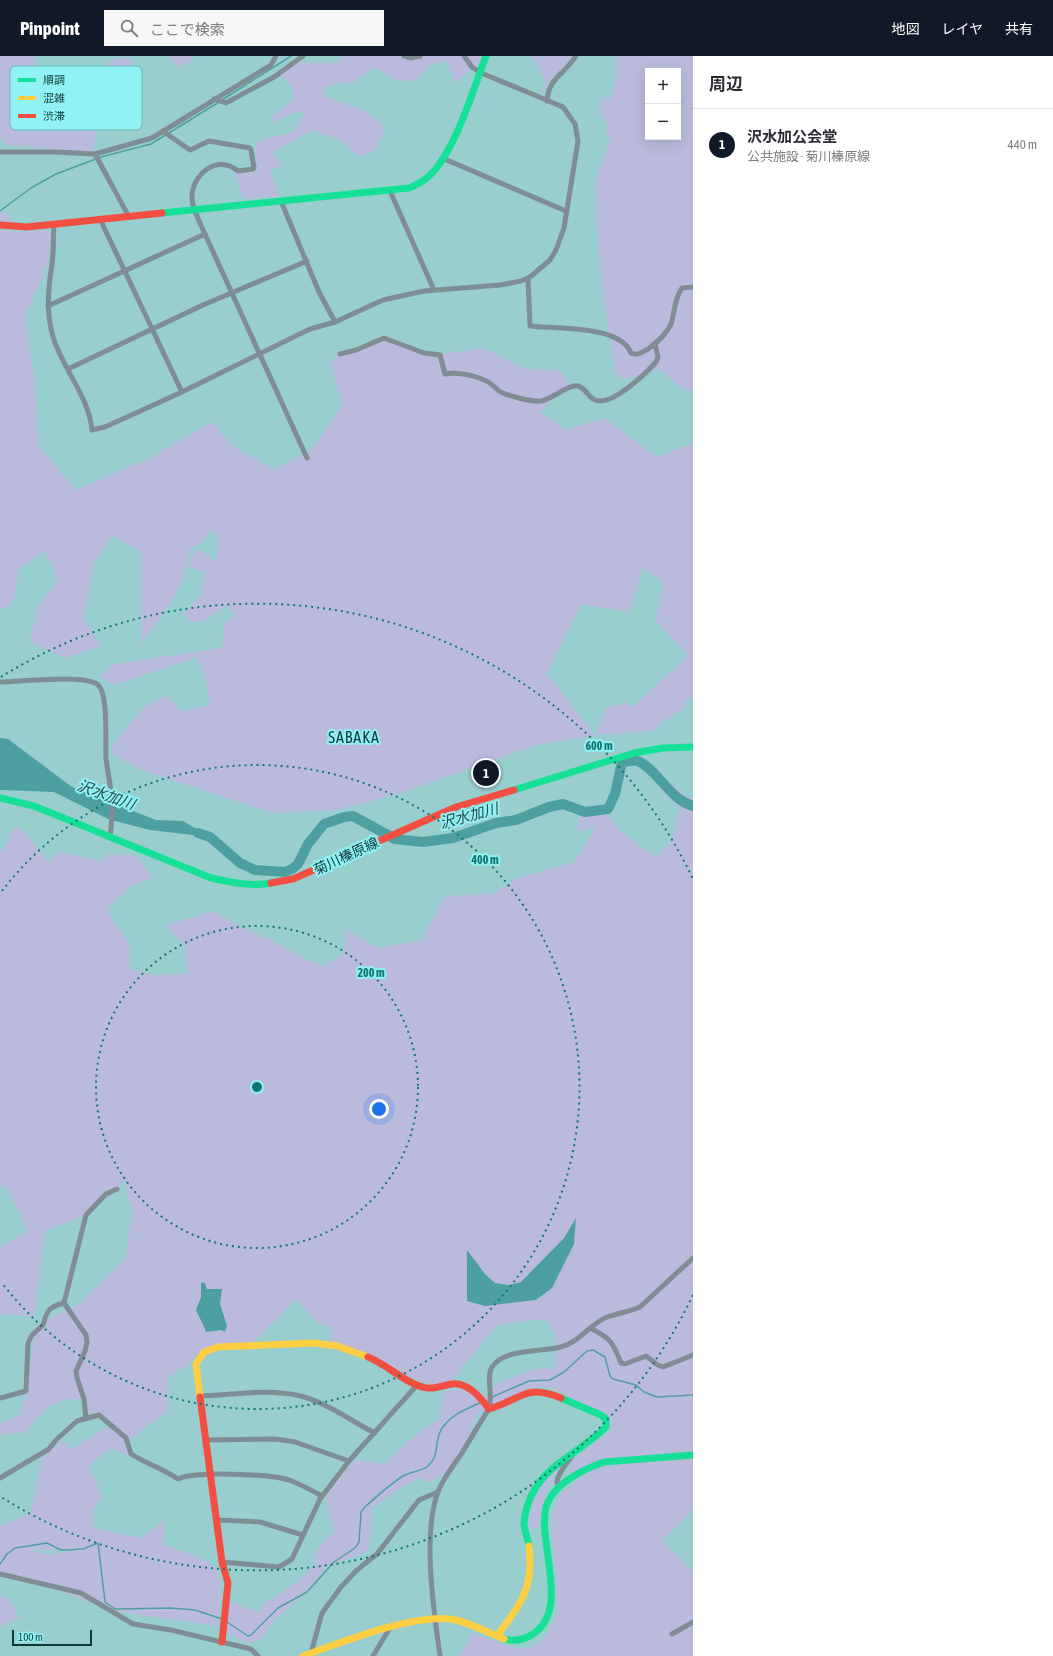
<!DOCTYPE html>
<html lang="ja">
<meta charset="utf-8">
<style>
:root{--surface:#fff;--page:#f7f7f7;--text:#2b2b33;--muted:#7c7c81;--line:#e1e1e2;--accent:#111827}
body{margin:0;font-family:"Asap Condensed","Noto Sans JP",sans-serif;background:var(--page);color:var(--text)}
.controls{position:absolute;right:12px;top:12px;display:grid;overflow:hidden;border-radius:0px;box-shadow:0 4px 16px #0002}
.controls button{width:36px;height:36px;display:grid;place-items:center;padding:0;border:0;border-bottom:1px solid var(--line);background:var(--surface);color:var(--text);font:20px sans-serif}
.scale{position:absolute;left:12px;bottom:10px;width:80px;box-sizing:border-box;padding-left:4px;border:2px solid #103b3c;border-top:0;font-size:11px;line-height:14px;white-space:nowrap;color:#103b3c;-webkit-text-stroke:3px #90f2f2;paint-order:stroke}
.you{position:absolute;left:379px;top:1053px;width:14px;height:14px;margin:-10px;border:3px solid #fff;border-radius:50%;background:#1a73e8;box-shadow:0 0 0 6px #1a73e833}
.badge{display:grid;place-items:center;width:26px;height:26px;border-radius:50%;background:var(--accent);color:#fff;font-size:13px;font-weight:700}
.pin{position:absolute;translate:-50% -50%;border:2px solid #fff;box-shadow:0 1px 4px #0006}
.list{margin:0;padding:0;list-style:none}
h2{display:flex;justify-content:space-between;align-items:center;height:52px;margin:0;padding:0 16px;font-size:17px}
h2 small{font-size:13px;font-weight:400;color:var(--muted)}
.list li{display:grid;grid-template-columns:26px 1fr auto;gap:12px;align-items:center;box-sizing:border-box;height:72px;padding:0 16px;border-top:1px solid var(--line)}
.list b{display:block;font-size:15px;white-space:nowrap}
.list p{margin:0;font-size:13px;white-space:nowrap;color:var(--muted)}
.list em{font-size:13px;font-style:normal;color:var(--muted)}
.icon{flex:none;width:22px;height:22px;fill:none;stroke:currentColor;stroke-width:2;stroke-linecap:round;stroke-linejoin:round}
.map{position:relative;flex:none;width:693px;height:1600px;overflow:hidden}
header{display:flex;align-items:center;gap:24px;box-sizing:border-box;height:56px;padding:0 20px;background:var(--accent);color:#fff}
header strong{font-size:19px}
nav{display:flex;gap:22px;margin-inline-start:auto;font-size:14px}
.search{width:280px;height:36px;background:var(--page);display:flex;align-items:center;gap:10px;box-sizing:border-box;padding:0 14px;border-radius:0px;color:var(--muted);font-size:15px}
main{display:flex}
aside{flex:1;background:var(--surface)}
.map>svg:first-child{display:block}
</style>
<header>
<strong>Pinpoint</strong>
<div class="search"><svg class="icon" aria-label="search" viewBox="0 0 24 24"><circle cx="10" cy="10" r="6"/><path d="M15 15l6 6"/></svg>ここで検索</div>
<nav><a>地図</a><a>レイヤ</a><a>共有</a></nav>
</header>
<main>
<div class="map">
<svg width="693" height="1600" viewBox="0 0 693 1600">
<rect width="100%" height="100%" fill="#98cece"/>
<g fill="#babbdc" fill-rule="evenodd">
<path d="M 0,0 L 35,0 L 35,8 L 41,13 C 36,27 36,36 26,48 L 34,66 L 62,42 L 55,33 L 88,19 L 117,2 L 130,2 L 137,19 L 131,26 L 108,38 L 104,61 L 97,73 L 93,96 L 7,89 L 0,82 Z"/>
<polygon points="169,0 192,0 194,3 177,12"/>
<polygon points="344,0 482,0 477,9 454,27 448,5 432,8 415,25 395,24 375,11 352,27 334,28 324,32 325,40 365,55 381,66 384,76 374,95 360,101 338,83 313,74 272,96 282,110 270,114 279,140 244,143 234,117 257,116 256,87 264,83 293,76 305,58 299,55 271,67 270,63 292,44 292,30 279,18 296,6 332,7"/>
<polygon points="530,0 573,0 549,25 543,39 541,37 546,27 537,7"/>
<path d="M 616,0 L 693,0 L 693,335 L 684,333 L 657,312 L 626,324 L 615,318 L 605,252 L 598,188 L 595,124 L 611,83 L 606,79 L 608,69 L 600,56 L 602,40 L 609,46 L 617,15 ZM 648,15 L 678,15 L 678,81 L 648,81 Z"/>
<polygon points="6,156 12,167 0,166 0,157"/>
<polygon points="47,173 51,178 48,207 25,260 35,327 38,389 76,434 152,401 213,366 231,389 273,413 310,396 342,350 332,311 329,307 340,298 384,282 435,299 484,292 525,313 561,315 569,329 540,356 566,374 604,362 657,401 693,387 693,641 686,644 685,653 665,664 653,675 595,679 606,652 626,647 633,651 688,599 655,564 664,528 643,512 629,556 581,548 547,617 595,680 540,688 398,738 338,754 273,757 139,713 110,696 118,681 145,651 167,640 180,655 210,649 205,622 197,601 115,629 99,620 114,608 222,592 225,567 234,560 227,549 206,564 192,566 184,558 201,538 205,517 188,510 196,493 216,504 218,480 211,473 204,485 190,494 184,519 173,543 142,588 141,496 112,479 94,507 83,562 101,590 65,602 30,586 37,552 57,525 45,494 18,514 15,541 6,553 0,552 0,174 23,176"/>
<path d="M 670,727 L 685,739 L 693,742 L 693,1454 L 662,1485 L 691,1513 L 693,1512 L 693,1600 L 460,1600 L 472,1576 L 497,1586 L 522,1593 L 535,1590 L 546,1580 L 557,1557 L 554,1496 L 551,1476 L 552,1456 L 562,1436 L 580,1422 L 568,1416 L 573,1403 L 610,1375 L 608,1359 L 551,1332 C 547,1332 542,1331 538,1331 C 529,1333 485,1351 479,1357 C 475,1361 473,1369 471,1374 C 462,1394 449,1420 427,1427 L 422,1421 L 403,1430 L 372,1452 L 369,1495 L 327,1510 L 308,1535 L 273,1565 L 262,1582 L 249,1588 L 225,1575 L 230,1545 L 259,1557 L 263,1548 L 296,1527 L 316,1508 C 312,1492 323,1487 334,1476 L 326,1440 L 354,1404 L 385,1408 L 408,1385 L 439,1363 L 444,1336 C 463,1330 468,1332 480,1347 L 496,1328 L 538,1312 L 555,1313 L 556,1281 L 546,1263 L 499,1268 L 461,1312 L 453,1326 L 442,1331 L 419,1325 L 382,1306 L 329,1285 L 332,1272 L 316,1266 L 297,1243 L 253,1286 L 200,1295 L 186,1311 L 168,1320 L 167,1356 L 124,1387 L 130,1400 L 111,1392 L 89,1409 L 102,1442 L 93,1453 L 94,1472 L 142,1482 L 165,1463 L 163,1489 C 175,1493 212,1503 217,1515 C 224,1532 220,1553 218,1570 L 114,1555 L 15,1518 L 0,1516 L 0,1470 L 31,1457 L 42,1402 L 63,1384 L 73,1393 L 112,1368 L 102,1357 L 89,1358 L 83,1343 C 51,1342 44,1353 26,1376 L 0,1379 L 0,1367 L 20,1359 L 26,1337 L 36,1269 L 77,1249 L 126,1202 L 132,1151 L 128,1142 L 125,1124 L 117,1133 L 105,1134 L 86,1159 L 45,1175 L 34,1261 L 0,1258 L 0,1191 L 28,1175 L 7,1132 L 0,1130 L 0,796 L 7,788 L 11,775 L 19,770 L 48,806 L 60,796 L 100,805 L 110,798 L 137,800 L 153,822 L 133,829 L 107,852 L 115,868 L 129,886 L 130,913 L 156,919 L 187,917 L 186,892 L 166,869 L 214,855 L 237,869 L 272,884 L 303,902 L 324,910 L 344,896 L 346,873 L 378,892 L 422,884 L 443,842 L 462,839 L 495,837 L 518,822 L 574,806 L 597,770 L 578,776 L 580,752 L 602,751 L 621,776 L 656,801 L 671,786 L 680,752 L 661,734 ZM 30,1494 L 70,1495 L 50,1499 Z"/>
<path d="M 567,1403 L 549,1429 L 537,1473 L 528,1472 C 533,1441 540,1421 567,1403 Z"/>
<polygon points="0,1541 8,1541 19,1562 0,1571"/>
</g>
<g fill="#4ea0a0">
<polygon points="0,682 8,683 72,731 156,764 183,765 210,781 150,774 108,763 54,736 0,734"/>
<polygon points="576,1162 574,1188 552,1232 536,1244 485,1250 467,1245 467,1194 485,1218 495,1227 509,1229 521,1226 564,1182"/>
<polygon points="204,1226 207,1233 222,1233 220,1248 227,1270 225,1276 221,1274 206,1276 205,1273 196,1254 201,1241 201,1227"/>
</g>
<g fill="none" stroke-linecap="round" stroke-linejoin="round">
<g stroke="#4ea0a0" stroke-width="1.5">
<polyline points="222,44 291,0"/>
<polyline points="0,155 31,132 56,118 101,101 151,88 219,46"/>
<polyline points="492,1341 529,1325 550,1324 564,1316 587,1295 593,1294 605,1301 610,1320 613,1323 636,1329 644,1336 657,1341 693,1339"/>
<polyline points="0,1508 7,1498 15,1492 47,1487 61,1494 68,1494 83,1493 98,1487 105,1546 115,1553 171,1552 195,1554 222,1563"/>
<path d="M 227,1566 L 248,1580 L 251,1579 L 278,1552 L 307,1536 L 334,1506 L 355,1492 L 359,1486 L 361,1456 L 365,1451 C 377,1440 389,1429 403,1420 C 411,1415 421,1416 428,1410 C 439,1401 435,1387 440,1376 C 448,1360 466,1353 482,1346"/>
</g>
<path stroke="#4ea0a0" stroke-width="10" d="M 198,777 L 210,781 L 240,807 L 255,814 L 285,816 L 292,813 L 298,808 L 308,788 L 324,768 L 344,761 L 353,760 L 395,783 L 423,786 L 453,782 L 496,767 L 516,764 L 549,751 L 563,748 L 585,756 L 608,753 L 615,738 L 622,706 C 627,706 634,704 638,705 C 659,715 669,743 693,750"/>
<g stroke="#808d95" stroke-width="5">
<polyline points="404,0 410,2 420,0"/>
<polyline points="214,43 226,47 274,21 303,0"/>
<path d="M 547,45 C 549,21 564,19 576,0"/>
<path d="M 164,76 L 190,94 L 209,85 L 250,92 L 251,94 L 254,112 L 253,113 L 238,115 C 217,97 191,119 192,143 C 193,154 200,167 205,178 L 307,402"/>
<polyline points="0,96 55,96 95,98 152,82 271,9 276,0"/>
<polyline points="95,98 129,161"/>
<polyline points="442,102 566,155"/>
<polyline points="390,135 434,234"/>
<polyline points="281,145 319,236 335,266"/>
<polyline points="100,163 182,336"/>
<path d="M 54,168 C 53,181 54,195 52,208 C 48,233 46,256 53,281 C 63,313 89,341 92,374 L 105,371 L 182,336 L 310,273 L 335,266 L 383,244 L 424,235 L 500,229 L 521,225 L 530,221 L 550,204 L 556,194 L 564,172 L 578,85 L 575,68 L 563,51 L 479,16 L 472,11 L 464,0"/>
<path d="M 528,222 L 530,270 C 556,273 620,269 631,297 C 638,300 642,296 648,293 C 656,287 667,278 671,268 C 675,256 674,243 682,232 L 693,231"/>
<polyline points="48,250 205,178"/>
<path d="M 340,298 L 356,294 L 384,282 L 424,297 L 440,299 L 445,318 C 457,316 474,319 484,324 C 490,326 494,331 499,335 C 507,340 532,346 541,345 C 552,343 563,332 574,330 C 583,328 587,339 593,343 C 609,354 646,317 656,306 L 658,301 L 655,288"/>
<polyline points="68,313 203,249 307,205"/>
<path d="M 0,626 C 22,626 80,618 97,628 C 109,635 105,689 106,703 C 108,717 111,731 112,745 C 113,757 111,770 110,782"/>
<polyline points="64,1247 86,1159 106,1138 117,1133"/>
<polyline points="64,1247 86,1279 87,1286 85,1295 76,1315 77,1322 84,1343 86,1362"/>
<path d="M 590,1272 C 611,1282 613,1287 621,1307 L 625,1308 L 646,1300 L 658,1309 L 663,1311 L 693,1299"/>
<path d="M 200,1340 C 233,1339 268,1332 301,1340 C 327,1347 351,1365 375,1377"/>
<path d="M 0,1342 L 26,1335 L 28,1287 L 32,1279 L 43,1269 C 47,1255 48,1251 64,1247"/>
<polyline points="206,1384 276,1383 295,1386 349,1405"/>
<path d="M 0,1422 L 49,1393 L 56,1384 L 77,1365 L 99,1359 L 126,1382 L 131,1398 C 147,1408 162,1412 178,1423 C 196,1415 269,1418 289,1424 C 300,1428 311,1434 322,1440"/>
<path d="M 560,1430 L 557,1427 C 557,1417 568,1407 573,1398"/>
<polyline points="218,1464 260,1466 303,1479"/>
<polyline points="222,1506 279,1511 292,1503 320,1443 349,1405 417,1329"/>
<polyline points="0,1518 81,1537 133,1568 171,1574 251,1593 258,1600"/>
<polyline points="672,1578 693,1566"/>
<polyline points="311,1597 322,1557 341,1531 357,1514 377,1498 419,1444 438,1436"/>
<polyline points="373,1600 391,1570"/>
<path d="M 440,1600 C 434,1556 422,1478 438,1436 C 443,1423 452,1411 460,1400 C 470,1384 479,1368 489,1353 C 493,1340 486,1320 492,1311 C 504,1292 542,1296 561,1291 C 580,1286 590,1268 607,1261 C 618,1257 629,1256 640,1251 L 693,1202"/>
</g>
<g stroke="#16e098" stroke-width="7">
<path d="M 162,157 L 409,132 C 416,129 422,126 428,121 C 455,97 473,34 486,0"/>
<polyline points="514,734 634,697 663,692 693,691"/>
<path d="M 0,742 L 34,750 L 211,822 C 230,826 251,831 271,827"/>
<path d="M 529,1490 C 528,1483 525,1476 524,1469 C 524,1462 526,1454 528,1448 C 541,1409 579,1398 606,1371 L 606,1363 L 601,1359 L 561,1342"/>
<path d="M 504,1583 C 515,1586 524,1584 533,1578 C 572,1553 535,1482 547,1448 C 555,1427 584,1413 604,1406 L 693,1399"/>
</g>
<g stroke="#ffcf43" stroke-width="7">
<polyline points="200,1341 196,1308 204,1296 218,1291 314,1287 337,1290 368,1301"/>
<path d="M 497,1580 C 521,1547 534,1533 529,1490"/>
<path d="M 303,1600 C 340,1587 419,1555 456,1564 C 472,1568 489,1577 504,1583"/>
</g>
<g stroke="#f24e42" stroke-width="7">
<polyline points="0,169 27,171 162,157"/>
<polyline points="271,827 293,823 456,751 514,734"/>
<path d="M 368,1301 C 386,1308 400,1323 419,1330 C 432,1335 439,1330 452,1328 C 468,1326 481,1342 489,1353 C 521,1344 525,1327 561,1342"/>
<polyline points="200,1341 222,1506 228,1527 222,1586"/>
</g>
</g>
<g fill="none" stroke="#0f766e" stroke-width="2" stroke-dasharray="2 4">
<circle cx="257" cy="1031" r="161"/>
<path d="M2 835A322 322 0 1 1 2 1227"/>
<path d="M693 1239A483 483 0 0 1 1 1441M1 621A483 483 0 0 1 693 823"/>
</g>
<g text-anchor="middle" stroke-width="4" stroke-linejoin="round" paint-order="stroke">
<g font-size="14" fill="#103b3c" stroke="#90f2f2">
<text transform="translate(346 800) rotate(-25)" y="5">菊川榛原線</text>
</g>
<g font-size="15" font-style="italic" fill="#2f4c4c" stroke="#90f2f2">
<text transform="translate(106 739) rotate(20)" y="5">沢水加川</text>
<text transform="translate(469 760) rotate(-15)" y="5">沢水加川</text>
</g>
<g font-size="16" letter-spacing="1" fill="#103b3c" stroke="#90f2f2">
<text x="354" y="687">SABAKA</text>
</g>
</g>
<rect x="10" y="10" width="132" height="64" rx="6" fill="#90f2f2" stroke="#6abbbb" stroke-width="1"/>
<rect x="18" y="22" width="18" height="4" fill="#16e098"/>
<rect x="18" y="40" width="18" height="4" fill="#ffcf43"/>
<rect x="18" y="58" width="18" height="4" fill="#f24e42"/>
<g font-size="11" fill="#103b3c">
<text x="43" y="28">順調</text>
<text x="43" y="46">混雑</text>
<text x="43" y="64">渋滞</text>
</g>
<circle cx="257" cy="1031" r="6" fill="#0f766e" stroke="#90f2f2" stroke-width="2"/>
<g font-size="12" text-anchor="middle" font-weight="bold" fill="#0f766e" stroke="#90f2f2" stroke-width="4" stroke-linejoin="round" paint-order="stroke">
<text x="599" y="694">600 m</text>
<text x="485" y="808">400 m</text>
<text x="371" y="921">200 m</text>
</g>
</svg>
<div class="controls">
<button>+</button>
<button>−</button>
</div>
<div class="scale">100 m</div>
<div class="you"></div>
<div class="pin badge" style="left:486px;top:717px">1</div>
</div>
<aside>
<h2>周辺<small></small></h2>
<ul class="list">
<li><span class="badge">1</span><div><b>沢水加公会堂</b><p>公共施設 · 菊川榛原線</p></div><em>440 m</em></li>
</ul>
</aside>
</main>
